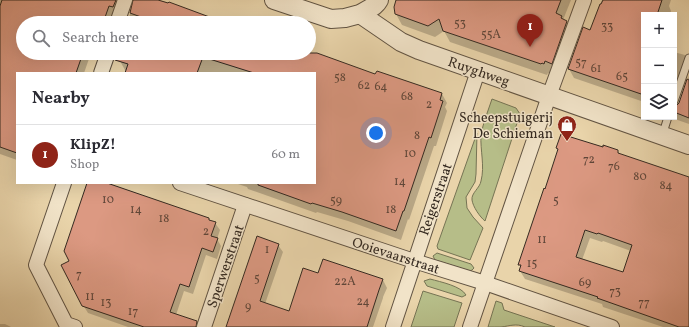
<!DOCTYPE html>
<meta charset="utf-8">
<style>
:root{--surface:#fff;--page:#f7f7f7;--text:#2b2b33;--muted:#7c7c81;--line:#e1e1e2;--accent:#8f2418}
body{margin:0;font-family:Vollkorn,serif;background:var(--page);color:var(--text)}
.controls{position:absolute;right:12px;top:12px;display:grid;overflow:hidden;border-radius:0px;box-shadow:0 4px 16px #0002}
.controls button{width:36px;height:36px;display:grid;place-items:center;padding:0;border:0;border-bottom:1px solid var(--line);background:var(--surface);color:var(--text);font:20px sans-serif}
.you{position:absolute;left:376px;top:133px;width:14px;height:14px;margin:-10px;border:3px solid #fff;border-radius:50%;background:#1a73e8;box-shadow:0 0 0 6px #1a73e833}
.badge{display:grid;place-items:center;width:26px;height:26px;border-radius:50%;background:var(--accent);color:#fff;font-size:13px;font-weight:700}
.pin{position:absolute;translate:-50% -33px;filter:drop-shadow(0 1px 2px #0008)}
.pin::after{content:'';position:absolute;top:21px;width:14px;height:12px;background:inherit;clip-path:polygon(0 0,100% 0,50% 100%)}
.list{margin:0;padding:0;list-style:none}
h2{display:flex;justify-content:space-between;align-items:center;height:52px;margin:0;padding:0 16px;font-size:17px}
h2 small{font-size:13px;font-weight:400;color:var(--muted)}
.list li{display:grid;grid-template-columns:26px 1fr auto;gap:12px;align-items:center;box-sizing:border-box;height:60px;padding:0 16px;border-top:1px solid var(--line)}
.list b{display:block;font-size:15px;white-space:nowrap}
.list p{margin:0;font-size:13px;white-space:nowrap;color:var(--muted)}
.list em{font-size:13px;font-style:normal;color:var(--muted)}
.icon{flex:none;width:22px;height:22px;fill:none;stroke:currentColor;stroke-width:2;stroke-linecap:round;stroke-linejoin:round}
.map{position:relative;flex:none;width:689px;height:327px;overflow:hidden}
.search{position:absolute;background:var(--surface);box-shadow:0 4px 16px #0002;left:16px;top:16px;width:300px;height:44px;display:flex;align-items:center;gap:10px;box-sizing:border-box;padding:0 14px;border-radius:22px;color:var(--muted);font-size:15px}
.panel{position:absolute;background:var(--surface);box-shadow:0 4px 16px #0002;left:16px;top:72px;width:300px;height:112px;border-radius:0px}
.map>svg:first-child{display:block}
</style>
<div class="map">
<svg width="689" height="327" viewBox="0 0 689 327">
<rect width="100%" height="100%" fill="#e9d4aa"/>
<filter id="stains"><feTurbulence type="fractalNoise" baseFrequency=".005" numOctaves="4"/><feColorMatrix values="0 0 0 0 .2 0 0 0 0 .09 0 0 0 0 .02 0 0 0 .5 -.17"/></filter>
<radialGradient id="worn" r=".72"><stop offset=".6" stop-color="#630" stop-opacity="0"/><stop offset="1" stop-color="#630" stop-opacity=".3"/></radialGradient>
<g fill="#b6bd88" stroke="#767454">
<path d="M 492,99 L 516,108 L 520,114 L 485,221 C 480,217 473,207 472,200 C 471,193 480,188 481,181 C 485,166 480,150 481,135 C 483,123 488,111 492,99 Z"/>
<polygon points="477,133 476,174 475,182 466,197 467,208 473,217 483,228 470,260 438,249 437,246"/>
<polygon points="437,253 471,264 474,268 472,270 470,271 435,260 433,256"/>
<path d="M 430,279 C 441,282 461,286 466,295 L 462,297 L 427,286 L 424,281 Z"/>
<polygon points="423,291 462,303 454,327 411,327"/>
<path d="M 496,301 L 502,303 L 504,310 L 555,327 L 525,327 C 516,323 510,326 501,327 C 497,327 492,327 488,327 Z"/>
</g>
<g fill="#0003" fill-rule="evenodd">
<polygon points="0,0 160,0 226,23 127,23 134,3 133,1 128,1 116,23 23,23 23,53 91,53 84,73 17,73 17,160 0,154"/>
<polygon points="397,0 571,0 563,20 567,22 573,33 550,74 548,73 547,75 450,42 444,31 435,37 402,25 396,14"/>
<polygon points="602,0 671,0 669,6 671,11 670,15 644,15 644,102 574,78 569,69 590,31"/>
<polygon points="309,52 376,75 377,72 442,94 447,103 445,107 447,111 436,146 434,146 409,220 408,219 401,240 348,221 317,212 316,213 248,189 247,187 235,183 315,183 315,73 126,73 127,71 125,70 120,61 123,53 309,53"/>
<polygon points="674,52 685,55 689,63 689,67 675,106 678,106 680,103 689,76 689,124 669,117 674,117 674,113 676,114 676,112 674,111"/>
<path d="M 557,148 L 603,148 L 618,151 L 620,155 L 689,178 L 689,327 L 663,327 L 603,307 L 602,304 L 525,279 L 520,271 L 521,268 L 519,264 L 559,151 ZM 590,238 L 602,242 L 603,241 L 631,251 L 623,273 L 582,260 Z"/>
<polygon points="88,183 104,183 209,219 210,221 215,223 220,230 217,239 221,246 217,259 206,255 193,294 184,291 176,315 188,327 128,327 88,313 83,305 70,261"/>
<polygon points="278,245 283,252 265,304 289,312 318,274 323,260 383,280 387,288 383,297 383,298 373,327 227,327"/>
<polygon points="0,324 5,324 11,327 0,327"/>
</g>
<g fill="#dc9982" stroke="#352a21" fill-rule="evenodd">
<polygon points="2,0 116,0 113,7 109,6 103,23 23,23 23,53 83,53 76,73 17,73 17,153 0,147 0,6"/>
<polygon points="133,0 158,0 168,3 169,2 223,22 222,23 139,23 141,17 130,13"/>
<polygon points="396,0 561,0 556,13 562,16 561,18 567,21 552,64 545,61 544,64 542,63 541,64 443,31 439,19 428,26 395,14 394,7"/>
<polygon points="603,0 662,0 657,15 644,15 644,95 568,69 583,27 590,30 600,4 601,4"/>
<polygon points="116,53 317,53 375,74 377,71 442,93 440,100 443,101 431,138 429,137 404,211 403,211 396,231 342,212 312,203 311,204 258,185 258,183 315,183 315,73 254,73 203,57 197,73 125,73 128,64 115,60"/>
<polygon points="687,79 689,80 689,118 674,112 674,106 677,105 679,103"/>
<path d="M 561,134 L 603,147 L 603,145 L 618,150 L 618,153 L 689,177 L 689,327 L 679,327 L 597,298 L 598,297 L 519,271 L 521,265 L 518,265 L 544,188 L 545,189 L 558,149 L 556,148 ZM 585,230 L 597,234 L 598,233 L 632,245 L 623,272 L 576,257 Z"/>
<polygon points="87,183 107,183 209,218 209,220 216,222 211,236 218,238 213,252 202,248 189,287 180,284 170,312 197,321 196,327 144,327 82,306 61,265 69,261 64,251"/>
<polygon points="257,236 279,244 260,301 289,311 303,268 318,273 323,259 383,279 379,290 367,327 226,327"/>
</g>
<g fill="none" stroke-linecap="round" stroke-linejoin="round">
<g stroke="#625443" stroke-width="9">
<g id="service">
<polyline points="674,101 689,58"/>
<polyline points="662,136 668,117"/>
</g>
</g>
<g stroke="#625443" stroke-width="16">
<g id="minor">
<polyline points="117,23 125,0"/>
<polyline points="101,73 108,53"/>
<polyline points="64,183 36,265 66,324 75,327"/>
<polyline points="180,183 414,261 485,283 612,327"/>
<polyline points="204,327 245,205"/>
<polyline points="393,327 478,71"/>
<polyline points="470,327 549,96 584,0"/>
</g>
</g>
<g stroke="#625443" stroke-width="20">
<g id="tertiary">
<polyline points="274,0 331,19 345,18 360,14 374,6 377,3 379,0"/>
<polyline points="360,14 401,42 419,50 689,145"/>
</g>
</g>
<use href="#service" stroke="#f1e3c8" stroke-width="7"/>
<use href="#minor" stroke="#f1e3c8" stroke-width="14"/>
<use href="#tertiary" stroke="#f1e3c8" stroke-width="18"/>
</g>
<defs>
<g id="shop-pin" transform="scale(1)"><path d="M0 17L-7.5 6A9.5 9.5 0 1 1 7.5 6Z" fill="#8f2418" stroke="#f1e3c8"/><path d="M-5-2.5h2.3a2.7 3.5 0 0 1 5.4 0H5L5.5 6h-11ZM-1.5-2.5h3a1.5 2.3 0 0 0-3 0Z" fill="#fff"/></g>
</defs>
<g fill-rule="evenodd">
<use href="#shop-pin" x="567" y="125"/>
</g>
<g text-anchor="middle" stroke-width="3" stroke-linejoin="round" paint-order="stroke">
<g font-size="12" fill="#5f4639">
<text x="460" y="27">53</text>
<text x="607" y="30">33</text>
<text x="491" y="38">55A</text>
<text x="581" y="66">57</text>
<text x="596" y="72">61</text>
<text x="622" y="80">65</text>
<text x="340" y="81">58</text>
<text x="364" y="89">62</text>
<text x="381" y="90">64</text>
<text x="407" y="100">68</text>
<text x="429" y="108">2</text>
<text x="417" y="139">8</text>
<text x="410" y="157">10</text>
<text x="589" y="163">72</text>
<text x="614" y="170">76</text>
<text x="640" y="180">80</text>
<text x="400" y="185">14</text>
<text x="666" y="189">84</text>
<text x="108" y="203">10</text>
<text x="336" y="204">59</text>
<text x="556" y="204">5</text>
<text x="136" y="213">14</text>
<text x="391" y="213">18</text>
<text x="164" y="222">18</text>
<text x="206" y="235">2</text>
<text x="542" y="243">11</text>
<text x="267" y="253">1</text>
<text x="532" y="267">15</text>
<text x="79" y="278">7</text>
<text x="257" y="282">5</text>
<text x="345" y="285">22A</text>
<text x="585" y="286">69</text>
<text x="615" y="295">73</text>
<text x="90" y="300">11</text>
<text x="363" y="305">24</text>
<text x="106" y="306">13</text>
<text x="644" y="306">77</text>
<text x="248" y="310">9</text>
<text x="133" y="315">17</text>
</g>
<g font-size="14" fill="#352a21" stroke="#f1e3c8">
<text transform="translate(479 71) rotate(19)" y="5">Ruyghweg</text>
<text transform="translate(435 199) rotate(-71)" y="5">Reigerstraat</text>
<text transform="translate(396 255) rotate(18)" y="5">Ooievaarstraat</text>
<text transform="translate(225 266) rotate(-71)" y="5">Sperwerstraat</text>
</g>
<g font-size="14" fill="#352a21" stroke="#f1e3c8" text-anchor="end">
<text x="553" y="122">Scheepstuigerij<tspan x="553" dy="16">De Schieman</tspan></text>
</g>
</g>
<rect width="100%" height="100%" filter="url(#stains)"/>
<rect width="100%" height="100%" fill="url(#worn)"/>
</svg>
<div class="controls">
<button>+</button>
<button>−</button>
<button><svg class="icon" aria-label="layers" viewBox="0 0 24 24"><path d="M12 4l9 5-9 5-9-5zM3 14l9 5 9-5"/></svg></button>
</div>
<div class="you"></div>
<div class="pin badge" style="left:530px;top:47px">1</div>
<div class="search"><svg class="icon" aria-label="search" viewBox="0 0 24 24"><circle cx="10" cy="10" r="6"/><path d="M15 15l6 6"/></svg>Search here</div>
<section class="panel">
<h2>Nearby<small></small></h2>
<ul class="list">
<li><span class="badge">1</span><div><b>KlipZ!</b><p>Shop</p></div><em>60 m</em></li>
</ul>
</section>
</div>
